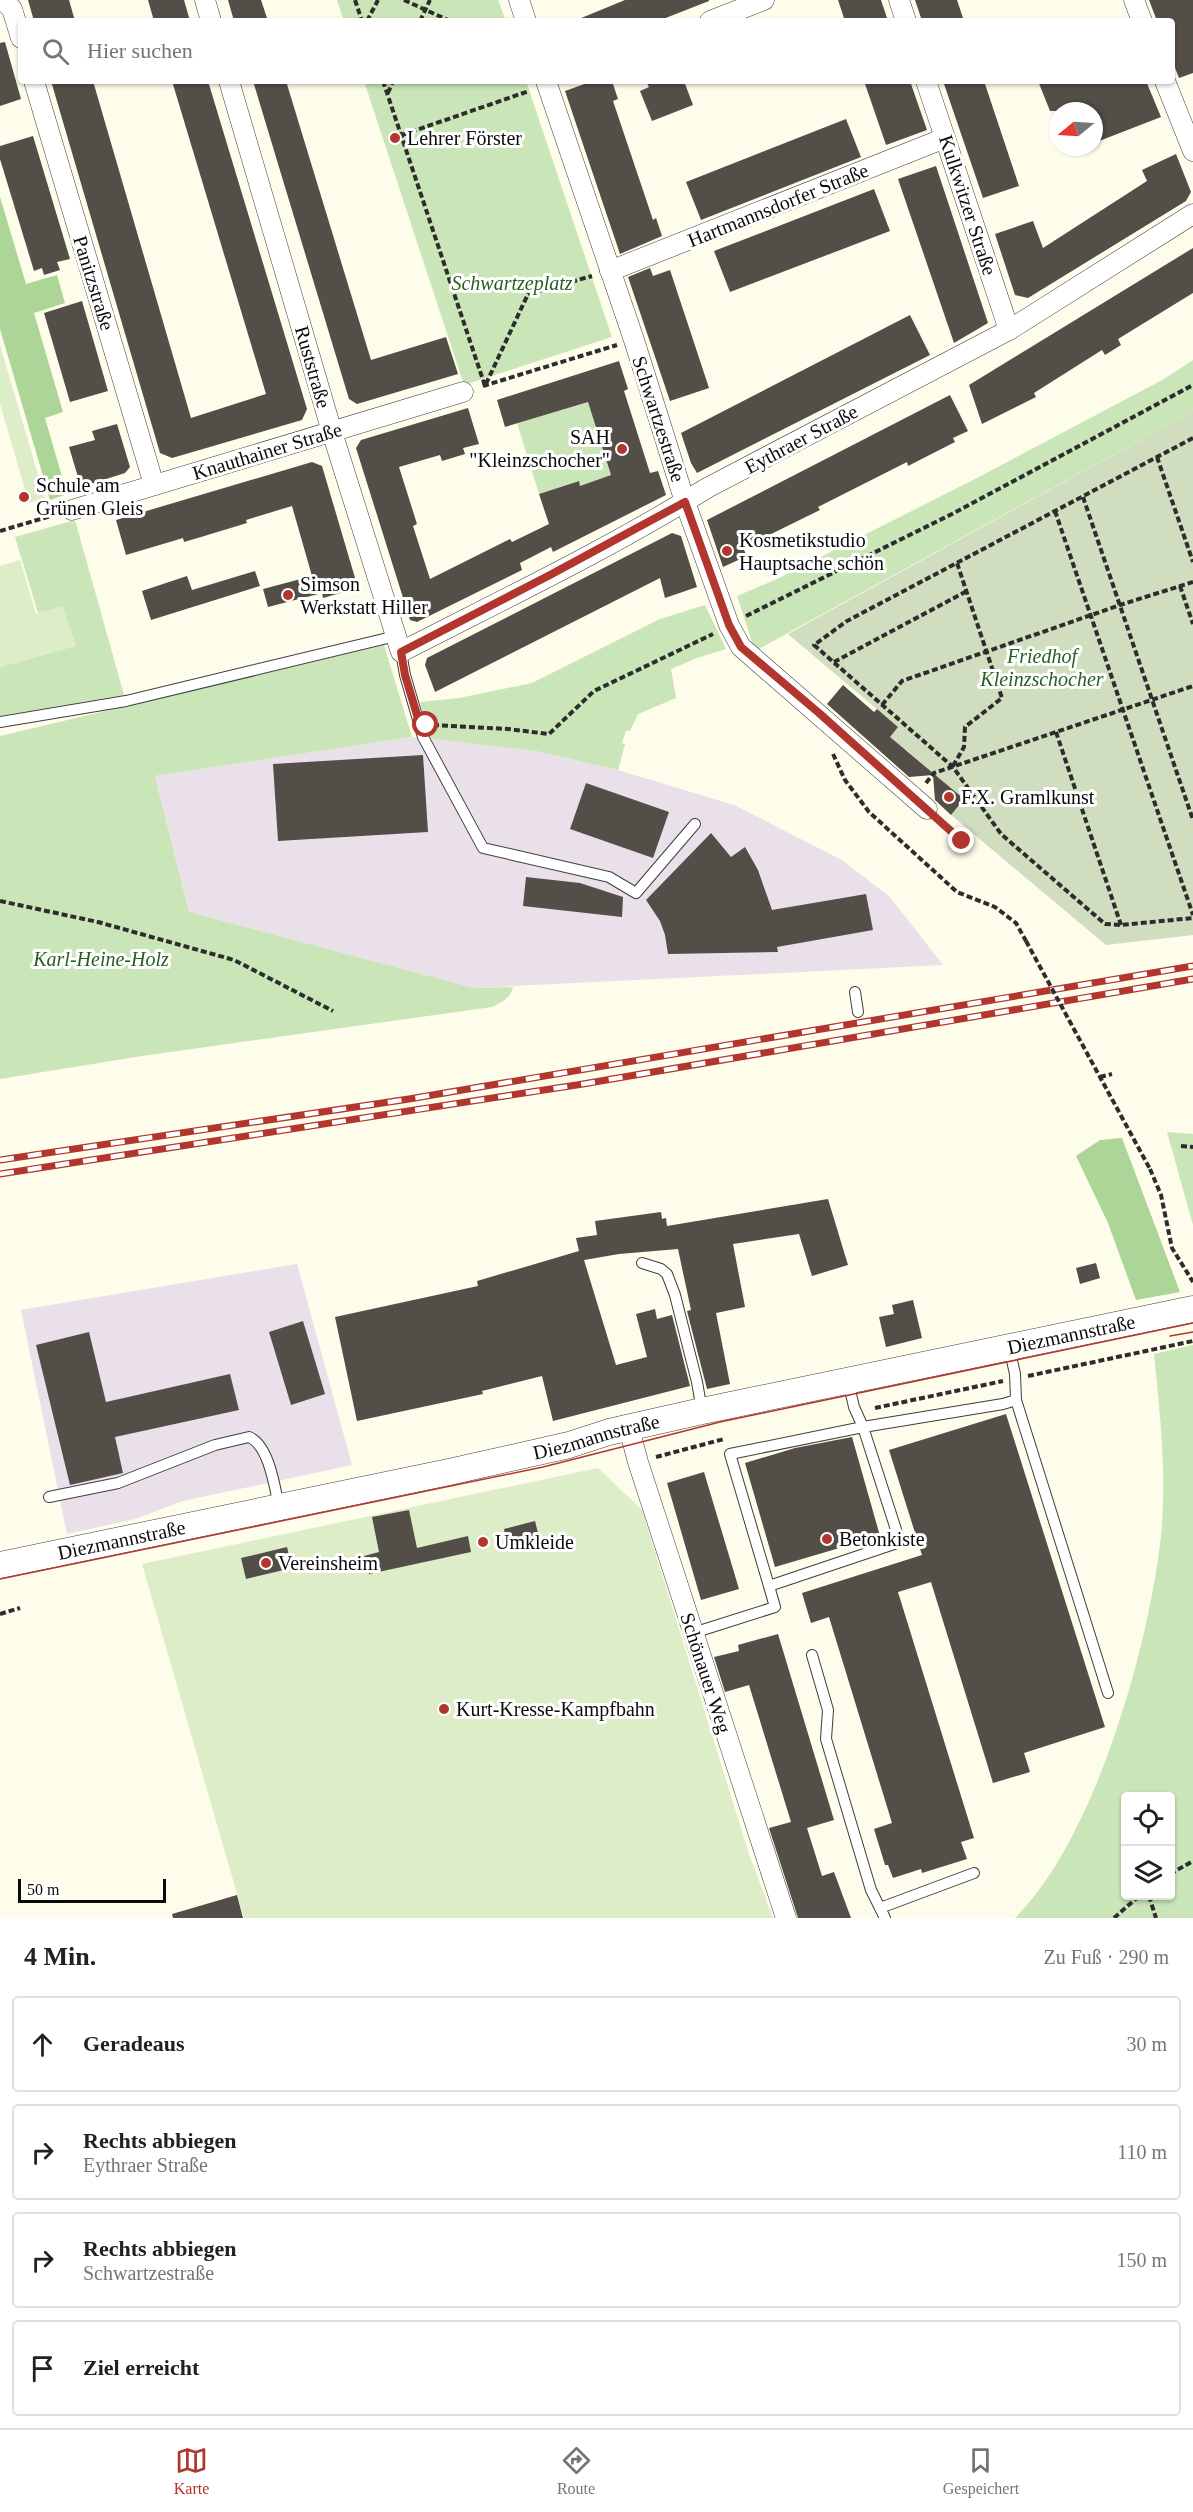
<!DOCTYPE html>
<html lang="de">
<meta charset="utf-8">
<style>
:root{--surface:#fff;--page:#f6f6f6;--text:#202124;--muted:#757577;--line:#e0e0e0;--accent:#b2362d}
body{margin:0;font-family:"Times New Roman",serif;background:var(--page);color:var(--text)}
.controls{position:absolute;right:18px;bottom:18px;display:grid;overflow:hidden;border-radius:6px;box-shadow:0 2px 4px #0004}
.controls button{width:54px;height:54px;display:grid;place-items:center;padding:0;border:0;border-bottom:2px solid var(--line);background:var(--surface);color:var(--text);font:30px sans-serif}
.compass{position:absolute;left:1049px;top:102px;width:54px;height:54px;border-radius:50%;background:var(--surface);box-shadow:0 2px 4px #0004;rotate:252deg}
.scale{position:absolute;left:18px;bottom:15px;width:148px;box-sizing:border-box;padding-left:6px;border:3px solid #0b0b0b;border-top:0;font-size:16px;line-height:21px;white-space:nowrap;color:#0b0b0b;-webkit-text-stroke:4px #fff;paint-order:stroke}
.stop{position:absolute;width:18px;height:18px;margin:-14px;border:4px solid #b2362d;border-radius:50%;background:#fff}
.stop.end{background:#b2362d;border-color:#fff;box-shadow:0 2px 6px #0008}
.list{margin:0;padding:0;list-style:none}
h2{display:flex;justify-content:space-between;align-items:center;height:78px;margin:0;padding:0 24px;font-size:26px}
h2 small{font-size:20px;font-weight:400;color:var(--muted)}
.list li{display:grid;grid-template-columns:39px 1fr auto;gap:18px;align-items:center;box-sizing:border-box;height:96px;margin:0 12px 12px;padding:0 12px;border:2px solid var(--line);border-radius:6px}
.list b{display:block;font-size:22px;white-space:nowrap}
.list p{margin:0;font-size:20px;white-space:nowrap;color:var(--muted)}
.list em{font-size:20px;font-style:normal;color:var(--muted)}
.icon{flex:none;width:33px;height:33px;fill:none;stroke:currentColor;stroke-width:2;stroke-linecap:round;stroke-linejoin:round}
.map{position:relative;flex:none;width:1193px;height:1918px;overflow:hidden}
.search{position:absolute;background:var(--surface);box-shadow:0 2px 4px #0004;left:18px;right:18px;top:18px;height:66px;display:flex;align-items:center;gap:15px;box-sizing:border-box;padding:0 21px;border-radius:6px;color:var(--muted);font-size:22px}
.sheet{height:510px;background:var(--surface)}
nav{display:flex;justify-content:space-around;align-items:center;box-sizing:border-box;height:84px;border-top:2px solid var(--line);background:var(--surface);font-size:16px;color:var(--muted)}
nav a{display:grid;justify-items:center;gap:3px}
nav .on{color:var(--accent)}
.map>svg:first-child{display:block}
</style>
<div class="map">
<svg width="1193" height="1918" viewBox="0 0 1193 1918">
<rect width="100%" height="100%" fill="#fefceb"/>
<g fill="#eae0ea">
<polygon points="412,737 466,741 536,751 618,770 734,805 842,860 890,897 943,965 474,988 189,912 155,776"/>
<polygon points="297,1264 352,1465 183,1501 135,1519 67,1534 21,1310"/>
</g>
<g fill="#cae5b7" fill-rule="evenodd">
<polygon points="337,0 498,0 506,21 344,21"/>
<polygon points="364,81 526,81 612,337 464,385"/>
<polygon points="1193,360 1193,411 755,651 737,596 777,579 975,479 1164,379"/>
<polygon points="588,402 611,475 580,486 578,481 539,494 517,423"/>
<polygon points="75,520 124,695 0,716 0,667 75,646 63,607 38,613 15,537"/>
<polygon points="705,605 726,649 697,658 671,669 676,698 638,714 630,731 626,731 622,743 625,744 618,770 536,751 429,738 420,702 459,698 532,683 660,619"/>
<path d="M 384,645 L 412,737 L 155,776 L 189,912 L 474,988 L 513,987 C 510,999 502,1002 492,1007 L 142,1056 L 0,1079 L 0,736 Z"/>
<polygon points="1167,1132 1193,1134 1193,1225"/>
<path d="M 1193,1345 L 1193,1918 L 1015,1918 C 1095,1839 1149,1646 1161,1536 C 1167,1475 1160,1414 1154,1354 ZM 1126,1796 L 1170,1796 L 1170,1896 L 1126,1896 Z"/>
</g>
<g fill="#acd597">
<polygon points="0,197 26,284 57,275 65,303 34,313 63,412 45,418 67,494 50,500 0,329"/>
<polygon points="1122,1138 1180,1292 1136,1300 1108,1223 1076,1156 1100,1140"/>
</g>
<polygon fill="#d0ddbe" points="1193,411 1193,935 1106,945 951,815 964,799 905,749 900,753 886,741 898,727 788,634"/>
<g fill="#dcedc8">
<polygon points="0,345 45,498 29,503 0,404"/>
<polygon points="20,560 36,614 63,606 76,646 0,667 0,566"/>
<polygon points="598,1468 642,1510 749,1854 773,1918 244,1918 142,1564"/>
</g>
<g fill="#534e48">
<polygon points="28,0 69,0 75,21 34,21"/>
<polygon points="148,0 184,0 190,21 154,21"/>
<polygon points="228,0 261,0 268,21 234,21"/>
<polygon points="625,0 709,0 709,1 658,21 574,21"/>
<polygon points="838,0 881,0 888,21 845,21"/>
<polygon points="915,0 957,0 964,21 922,21"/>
<polygon points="1149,0 1193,0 1193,73 1179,78 1172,60 1172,21 1157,21"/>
<polygon points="5,42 21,99 0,106 0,43"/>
<polygon points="51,81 93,81 191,418 266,394 172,81 208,81 307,409 302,420 172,458 160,453"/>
<polygon points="253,81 286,81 371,360 446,337 458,374 357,404 349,399"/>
<polygon points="593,81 612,81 618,99 613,101 653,220 656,218 662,236 620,254 565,91"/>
<polygon points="646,81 684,81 693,105 652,121 640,91 649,87"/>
<polygon points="864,81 910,81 927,130 886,145"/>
<polygon points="943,81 984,81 1019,186 983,198"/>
<polygon points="1038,81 1146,81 1161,117 1094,143 1094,111 1050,111"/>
<polygon points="846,119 861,157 701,220 686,182"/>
<polygon points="33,136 70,259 57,262 60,270 44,275 42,268 34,271 0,159 0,146"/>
<polygon points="1176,154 1191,192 1186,201 1028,298 1015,295 995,234 1033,221 1043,248 1147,181 1142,170"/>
<polygon points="936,166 988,323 954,343 898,179"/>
<polygon points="874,189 890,231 730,292 714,251"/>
<polygon points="1193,248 1193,293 1118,339 1121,345 1105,355 1102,350 1034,393 1036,397 982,424 969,385"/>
<polygon points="650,268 653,276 670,270 709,388 670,401 628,277"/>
<polygon points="82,301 108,391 70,402 44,313"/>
<polygon points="910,315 930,355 697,473 691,463 681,433"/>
<polygon points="619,361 628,389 624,391 650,473 658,471 666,495 553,552 551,547 520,563 522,570 417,622 410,620 356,448 361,440 468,408 479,444 463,448 465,454 442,461 440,455 399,467 417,524 413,526 430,579 510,539 512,542 549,524 539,494 579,481 580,486 611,475 588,402 505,427 497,400"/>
<polygon points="950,395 968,431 953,438 955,442 908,466 907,462 818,507 820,510 743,548 747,556 723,567 707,520"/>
<polygon points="117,424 130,467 125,473 81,487 69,447 95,440 92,431"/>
<polygon points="312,462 322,466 358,588 323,598 322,593 268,607 263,589 312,576 292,506 246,520 247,523 201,537 184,542 183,538 126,555 116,520"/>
<polygon points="672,533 681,536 697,587 665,598 660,578 435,692 425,665 427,658"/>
<polygon points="255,571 260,586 151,620 142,591 187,576 192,590"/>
<polygon points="843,685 874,712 877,709 898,727 890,737 964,799 951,815 935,800 933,775 909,777 827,704"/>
<polygon points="423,755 428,832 278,841 273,764"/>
<polygon points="586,783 669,812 653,858 570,829"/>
<polygon points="711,833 731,857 745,847 758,870 772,910 866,894 873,930 777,947 778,952 668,954 665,935 660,921 646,900"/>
<polygon points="526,877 580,883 623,897 622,917 523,906"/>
<polygon points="828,1199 848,1265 812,1276 799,1234 733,1244 745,1307 716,1313 730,1384 707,1389 687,1311 691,1310 678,1249 619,1254 584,1260 616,1365 647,1357 636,1314 655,1309 657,1319 672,1315 690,1386 553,1421 542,1376 482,1391 483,1394 357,1421 335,1317 478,1286 477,1281 579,1251 576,1238 597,1235 595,1221 661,1212 662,1219 666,1218 667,1226"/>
<polygon points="1096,1263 1100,1278 1080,1284 1076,1268"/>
<polygon points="913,1300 922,1338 886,1347 879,1317 894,1314 892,1305"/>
<polygon points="303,1321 325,1394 291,1405 269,1332"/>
<polygon points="89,1332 106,1402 230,1374 239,1410 115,1437 123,1473 70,1485 36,1345"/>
<polygon points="1006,1414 1105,1727 1024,1753 1030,1772 993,1783 931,1582 898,1592 974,1838 961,1842 967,1859 922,1873 921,1869 893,1878 888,1865 885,1865 874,1829 892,1823 829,1617 811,1623 802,1593 922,1555 889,1450"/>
<polygon points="852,1437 880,1536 775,1567 745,1463 795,1448"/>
<polygon points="704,1472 739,1589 701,1600 667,1483"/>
<polygon points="409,1510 417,1548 468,1536 471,1552 369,1574 364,1556 379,1552 372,1517"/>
<polygon points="535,1521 539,1537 507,1545 504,1529"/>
<polygon points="287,1547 292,1568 246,1579 241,1558"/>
<polygon points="778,1634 834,1820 807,1828 822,1876 834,1872 851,1918 798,1918 769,1828 791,1822 749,1685 725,1692 714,1657 739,1651 738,1645"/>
<polygon points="237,1895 243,1918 173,1918 172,1914"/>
</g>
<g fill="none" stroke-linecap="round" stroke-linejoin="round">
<g stroke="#3e3e3e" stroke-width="12">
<g id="service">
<polyline points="401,652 405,675 423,737 483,848 609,877 636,893 695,824"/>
<polyline points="0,722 126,701 396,636"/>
<polyline points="855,992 858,1012"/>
<polyline points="642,1263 661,1269 667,1274 675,1295 697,1382 702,1411"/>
<polyline points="848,1381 854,1407 863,1427 730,1454 769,1586 900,1542 863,1427 1003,1404 1016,1400 1015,1374 1009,1347"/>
<polyline points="1016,1400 1108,1693"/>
<path d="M 49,1497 L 118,1483 L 215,1445 L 249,1437 C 269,1445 275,1488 279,1507"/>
<polyline points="693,1633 775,1607 769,1586"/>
<polyline points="812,1655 828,1710 826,1739 871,1890 885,1918"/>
<polyline points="880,1908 974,1873"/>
</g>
</g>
<g stroke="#3e3e3e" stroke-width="21">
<g id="minor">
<polyline points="3,0 12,9 21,38"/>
<polyline points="205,0 211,21"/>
<polyline points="519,0 526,21"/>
<polyline points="899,0 906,21"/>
<polyline points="1134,0 1142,21"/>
<polyline points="710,21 764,0"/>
<polyline points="34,81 154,485"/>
<path d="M 229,81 L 332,432 L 401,652 C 504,599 609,549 707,488 L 1009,330 L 1193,214"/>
<polyline points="546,81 634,340 685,502 729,625 741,647 927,809"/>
<polyline points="926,81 1009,330"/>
<polyline points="1165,81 1193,151"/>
<polyline points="610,271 945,138"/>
<polyline points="72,510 463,392"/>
<polyline points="629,1428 638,1462 786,1918"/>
</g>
</g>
<g stroke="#3e3e3e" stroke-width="27">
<g id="tertiary">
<path id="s1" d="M 0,1565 L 449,1472 L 569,1445 L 609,1432 L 702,1411 L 1193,1309"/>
</g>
</g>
<g stroke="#2d2d2d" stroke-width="4" stroke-dasharray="6 3" stroke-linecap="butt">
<polyline points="355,0 362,21"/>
<polyline points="404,0 450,21"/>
<polyline points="367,21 378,0"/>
<polyline points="420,21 430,0"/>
<polyline points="383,81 485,386 528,294 592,276"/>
<polyline points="388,93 393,81"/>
<polyline points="402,135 529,91"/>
<polyline points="483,386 617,345"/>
<polyline points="1193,438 847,621 814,645 953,767 1001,834 1105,924 1121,925 1193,918"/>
<polyline points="1157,457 1193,562"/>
<polyline points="1083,497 1193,820"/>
<polyline points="1055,511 1193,915"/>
<polyline points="0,531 54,515"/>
<polyline points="1180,586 1193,624"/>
<polyline points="746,616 954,513 1193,385"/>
<polyline points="834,662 967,591"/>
<polyline points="882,705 902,681 1120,605 1193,582"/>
<polyline points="433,725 508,729 549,734 594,691 713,634"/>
<polyline points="1056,732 1121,925"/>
<polyline points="833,754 845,780 869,812 957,892 995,907 1016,923 1026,941"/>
<polyline points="953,766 964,747 965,727 1002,698 957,563"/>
<polyline points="926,783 934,773 1193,686"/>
<polyline points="941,822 962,841"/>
<polyline points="0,901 98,922 234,960 333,1011"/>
<polyline points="1100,1077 1112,1074"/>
<polyline points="1181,1146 1193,1147"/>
<polyline points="1150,1169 1161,1195 1172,1248 1193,1282"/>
<polyline points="1028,1376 1193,1341"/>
<polyline points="875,1408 1003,1381"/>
<polyline points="656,1457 724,1439"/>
<polyline points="0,1614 20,1608"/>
<polyline points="1170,1874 1193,1861"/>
<polyline points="1149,1896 1156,1918"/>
<polyline points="1114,1918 1139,1896"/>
</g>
<use href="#service" stroke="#fff" stroke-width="10"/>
<use href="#minor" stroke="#fff" stroke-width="20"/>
<use href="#tertiary" stroke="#fff" stroke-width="26"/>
<g stroke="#b2362d" stroke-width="1.5">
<polyline points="1170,1336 1193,1332"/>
<polyline points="0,1579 543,1467 720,1422 1193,1323"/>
</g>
<g stroke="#b2362d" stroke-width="7">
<g id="rail">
<polyline points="0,1160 409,1099 1193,966"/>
<polyline points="0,1174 583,1084 1193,979"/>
</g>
</g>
<use href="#rail" stroke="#fff" stroke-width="4.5" stroke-dasharray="14" stroke-linecap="butt"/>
<polyline stroke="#2d2d2d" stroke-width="4" stroke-dasharray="6 3" stroke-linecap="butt" points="1026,941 1150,1169"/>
</g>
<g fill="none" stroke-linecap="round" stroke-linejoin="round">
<polyline stroke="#b2362d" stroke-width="8" points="426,725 420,725 405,675 401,652 550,575 685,502 729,625 741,647 819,713 962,841"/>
</g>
<g fill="#b2362d" stroke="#fff" stroke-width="2">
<circle cx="395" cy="138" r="6"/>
<circle cx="622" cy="449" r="6"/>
<circle cx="24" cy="497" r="6"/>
<circle cx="727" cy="551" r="6"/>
<circle cx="288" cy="595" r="6"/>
<circle cx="949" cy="797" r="6"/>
<circle cx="827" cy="1539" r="6"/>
<circle cx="483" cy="1542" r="6"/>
<circle cx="266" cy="1563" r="6"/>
<circle cx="444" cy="1709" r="6"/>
</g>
<g text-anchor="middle" stroke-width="6" stroke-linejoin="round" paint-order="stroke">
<g font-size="20" fill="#0b0b0b" stroke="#fff" text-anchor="start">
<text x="407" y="145">Lehrer Förster</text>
<text x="610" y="444" text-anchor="end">SAH<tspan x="610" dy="23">"Kleinzschocher"</tspan></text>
<text x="36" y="492">Schule am<tspan x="36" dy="23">Grünen Gleis</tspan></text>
<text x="739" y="547">Kosmetikstudio<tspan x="739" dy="23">Hauptsache schön</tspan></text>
<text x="300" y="591">Simson<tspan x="300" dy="23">Werkstatt Hiller</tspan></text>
<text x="961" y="804">F.X. Gramlkunst</text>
<text x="839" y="1546">Betonkiste</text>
<text x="495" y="1549">Umkleide</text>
<text x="278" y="1570">Vereinsheim</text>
<text x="456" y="1716">Kurt-Kresse-Kampfbahn</text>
</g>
<g font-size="20" fill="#0b0b0b" stroke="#fff">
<text transform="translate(778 205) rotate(-22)" y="7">Hartmannsdorfer Straße</text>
<text transform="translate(968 205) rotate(72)" y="7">Kulkwitzer Straße</text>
<text transform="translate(94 283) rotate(73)" y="7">Panitzstraße</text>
<text transform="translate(313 367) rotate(74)" y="7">Ruststraße</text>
<text transform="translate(659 419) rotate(72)" y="7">Schwartzestraße</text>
<text transform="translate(801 439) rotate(-28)" y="7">Eythraer Straße</text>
<text transform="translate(267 451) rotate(-17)" y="7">Knauthainer Straße</text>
<text dy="7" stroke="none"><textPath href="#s1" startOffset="1096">Diezmannstraße</textPath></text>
<text dy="7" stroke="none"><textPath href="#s1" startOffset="610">Diezmannstraße</textPath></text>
<text dy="7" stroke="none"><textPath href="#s1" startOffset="124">Diezmannstraße</textPath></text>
<text transform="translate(706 1673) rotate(72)" y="7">Schönauer Weg</text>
</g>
<g font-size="20" font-style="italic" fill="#265e20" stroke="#fff">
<text x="512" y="290">Schwartzeplatz</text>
<text x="1042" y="663">Friedhof<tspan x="1042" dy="23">Kleinzschocher</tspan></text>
<text x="101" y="966">Karl-Heine-Holz</text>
</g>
</g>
</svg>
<div class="controls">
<button><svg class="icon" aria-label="locate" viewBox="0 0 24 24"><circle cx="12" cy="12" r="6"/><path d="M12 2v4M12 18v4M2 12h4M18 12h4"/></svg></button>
<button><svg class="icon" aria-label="layers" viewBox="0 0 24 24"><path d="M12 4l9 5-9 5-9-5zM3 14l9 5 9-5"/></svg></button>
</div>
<svg class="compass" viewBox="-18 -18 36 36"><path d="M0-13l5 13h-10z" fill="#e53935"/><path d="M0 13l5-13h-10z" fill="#757577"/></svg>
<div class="scale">50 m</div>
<div class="stop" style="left:426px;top:725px"></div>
<div class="stop end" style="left:962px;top:841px"></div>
<div class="search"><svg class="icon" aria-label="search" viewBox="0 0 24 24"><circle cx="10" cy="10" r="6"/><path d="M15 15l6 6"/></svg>Hier suchen</div>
</div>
<section class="sheet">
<h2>4 Min.<small>Zu Fuß · 290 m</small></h2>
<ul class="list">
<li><svg class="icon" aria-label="ahead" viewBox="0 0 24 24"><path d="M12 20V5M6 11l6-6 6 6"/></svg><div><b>Geradeaus</b></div><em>30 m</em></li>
<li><svg class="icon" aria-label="right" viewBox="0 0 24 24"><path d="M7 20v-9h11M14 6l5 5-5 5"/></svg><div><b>Rechts abbiegen</b><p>Eythraer Straße</p></div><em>110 m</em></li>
<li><svg class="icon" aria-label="right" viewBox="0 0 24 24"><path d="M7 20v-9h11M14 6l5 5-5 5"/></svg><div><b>Rechts abbiegen</b><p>Schwartzestraße</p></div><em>150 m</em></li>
<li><svg class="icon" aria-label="arrive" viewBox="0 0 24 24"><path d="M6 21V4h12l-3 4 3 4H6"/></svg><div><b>Ziel erreicht</b></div></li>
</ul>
</section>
<nav>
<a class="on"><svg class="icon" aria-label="map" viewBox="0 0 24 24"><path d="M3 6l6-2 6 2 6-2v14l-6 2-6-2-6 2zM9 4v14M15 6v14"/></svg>Karte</a>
<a><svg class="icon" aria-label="directions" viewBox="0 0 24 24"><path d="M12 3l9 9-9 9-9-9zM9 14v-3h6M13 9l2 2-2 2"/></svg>Route</a>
<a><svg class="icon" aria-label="saved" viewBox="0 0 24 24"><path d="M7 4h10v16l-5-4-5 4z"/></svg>Gespeichert</a>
</nav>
